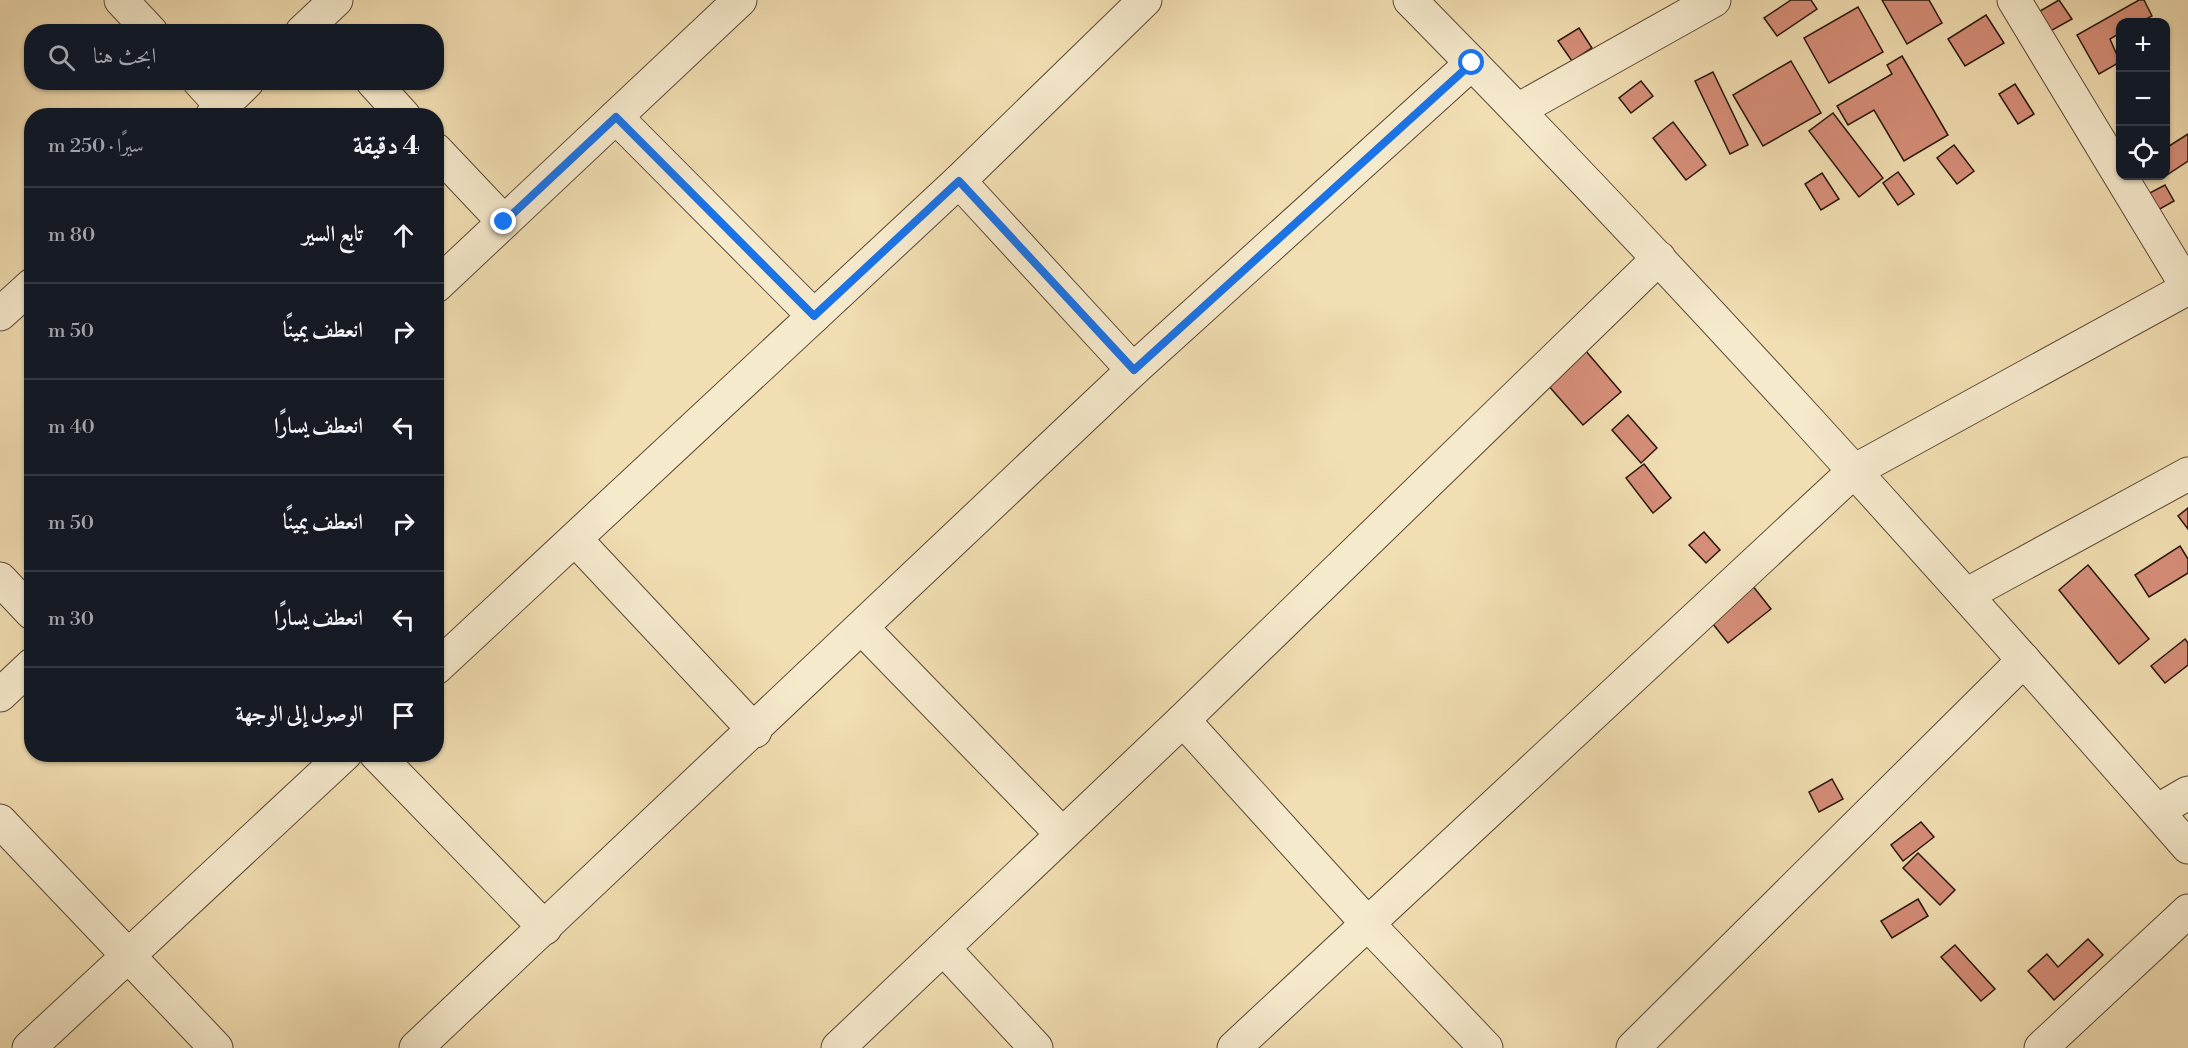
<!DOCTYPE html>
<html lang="ar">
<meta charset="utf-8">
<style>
:root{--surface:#171b24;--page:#20242c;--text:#f1f3f6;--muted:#9ea1a6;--line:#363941}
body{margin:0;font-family:"Libre Bodoni",Amiri,serif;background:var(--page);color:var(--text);direction:rtl}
.controls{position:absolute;right:18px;top:18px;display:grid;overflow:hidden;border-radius:12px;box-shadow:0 2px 4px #0004}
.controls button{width:54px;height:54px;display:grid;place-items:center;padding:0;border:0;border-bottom:2px solid var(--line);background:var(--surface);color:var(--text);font:30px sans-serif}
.stop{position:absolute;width:18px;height:18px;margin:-14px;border:4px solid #1a73e8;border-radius:50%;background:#fff}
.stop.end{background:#1a73e8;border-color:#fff;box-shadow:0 2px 6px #0008}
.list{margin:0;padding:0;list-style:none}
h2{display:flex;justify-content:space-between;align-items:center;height:78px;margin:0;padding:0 24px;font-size:26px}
h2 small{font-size:20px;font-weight:400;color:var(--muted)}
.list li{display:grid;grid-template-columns:39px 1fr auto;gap:18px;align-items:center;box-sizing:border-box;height:96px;padding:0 24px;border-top:2px solid var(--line)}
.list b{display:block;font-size:22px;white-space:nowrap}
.list em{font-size:20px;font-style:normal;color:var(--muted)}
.icon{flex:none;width:33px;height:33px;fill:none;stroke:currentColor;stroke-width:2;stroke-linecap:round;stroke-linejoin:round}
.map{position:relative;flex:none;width:2188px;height:1048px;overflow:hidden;direction:ltr}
.search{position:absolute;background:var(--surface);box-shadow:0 2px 4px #0004;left:24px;top:24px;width:420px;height:66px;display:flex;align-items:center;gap:15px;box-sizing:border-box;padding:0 21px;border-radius:24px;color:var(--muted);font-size:22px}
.panel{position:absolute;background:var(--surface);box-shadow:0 2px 4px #0004;left:24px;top:108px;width:420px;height:654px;border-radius:24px;direction:rtl}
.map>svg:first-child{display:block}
</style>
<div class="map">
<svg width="2188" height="1048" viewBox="0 0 2188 1048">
<rect width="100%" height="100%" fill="#f1deb2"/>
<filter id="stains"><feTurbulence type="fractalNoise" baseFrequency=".00333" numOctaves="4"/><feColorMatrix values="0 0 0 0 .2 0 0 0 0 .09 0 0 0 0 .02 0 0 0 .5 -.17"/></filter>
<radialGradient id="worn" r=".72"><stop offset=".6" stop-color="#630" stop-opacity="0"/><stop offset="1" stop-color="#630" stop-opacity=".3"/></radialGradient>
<g fill="#d68e79" stroke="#29170c" stroke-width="1.5">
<polygon points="1791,0 1811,0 1817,9 1777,36 1764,18"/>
<polygon points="1882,0 1929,0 1942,23 1907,44"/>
<polygon points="2059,0 2072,19 2047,33 2035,14"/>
<polygon points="2139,0 2144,0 2152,16 2140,22 2120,22 2120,33 2110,39 2120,62 2099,74 2077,35"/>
<polygon points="1858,7 1883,52 1829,83 1804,38"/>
<polygon points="1986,15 2004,43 1965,66 1948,39"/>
<polygon points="1579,28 1592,48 1572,61 1558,41"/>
<polygon points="1902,56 1948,135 1904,161 1874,110 1848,125 1837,106 1892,74 1887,65"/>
<polygon points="1791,61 1821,113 1763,146 1733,95"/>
<polygon points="1713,72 1748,145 1730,154 1695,81"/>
<polygon points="1641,81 1653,96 1631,113 1619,98"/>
<polygon points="2015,84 2034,114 2018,124 1999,94"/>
<polygon points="1833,113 1883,178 1859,197 1809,131"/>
<polygon points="1673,122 1706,165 1686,180 1653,138"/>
<polygon points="2188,134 2188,161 2167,175 2166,148"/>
<polygon points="1954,145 1974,171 1957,184 1937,158"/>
<polygon points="1898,172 1914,194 1898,205 1883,183"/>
<polygon points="1822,173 1839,199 1821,210 1805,184"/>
<polygon points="2165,185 2174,201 2151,214 2142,197"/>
<polygon points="1585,350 1621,392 1583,425 1547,384"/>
<polygon points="1628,415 1657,448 1641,463 1612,430"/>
<polygon points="1644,464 1671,498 1653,513 1626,478"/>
<polygon points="2188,508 2188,529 2178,516"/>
<polygon points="1704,532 1720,550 1706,563 1689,545"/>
<polygon points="2180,546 2188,559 2188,573 2149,597 2135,575"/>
<polygon points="2088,565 2149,639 2119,664 2059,590"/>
<polygon points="1752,585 1771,609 1728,643 1709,619"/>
<polygon points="2185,639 2188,643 2188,665 2165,683 2151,666"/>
<polygon points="1832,779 1843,799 1819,812 1809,792"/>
<polygon points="1921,822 1934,837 1903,861 1891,845"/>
<polygon points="1918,853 1955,890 1940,905 1903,868"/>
<polygon points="1918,899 1928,916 1892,938 1881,921"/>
<polygon points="2088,939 2103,955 2054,1000 2028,971 2047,954 2058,967"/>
<polygon points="1955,945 1995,989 1981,1001 1941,957"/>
</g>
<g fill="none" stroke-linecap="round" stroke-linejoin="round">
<g stroke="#5b4936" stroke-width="35">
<g id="minor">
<polyline points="121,0 151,32"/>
<path d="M 1410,0 C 1679,273 1936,558 2188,847"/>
<polyline points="2014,0 2188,288"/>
<polyline points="302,32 336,0"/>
<polyline points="200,82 222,106"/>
<polyline points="373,82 404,116"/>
<polyline points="1518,110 1714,0"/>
<polyline points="212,116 247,82"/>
<polyline points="616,117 814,316"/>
<polyline points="436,150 504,222"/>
<polyline points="959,181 1133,370"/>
<polyline points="436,286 740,0"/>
<polyline points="0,314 32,285"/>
<polyline points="576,540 755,731"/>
<polyline points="0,579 32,613"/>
<polyline points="1966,595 2188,474"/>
<polyline points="862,628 1062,834"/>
<polyline points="436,668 959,181 1145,0"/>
<polyline points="0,695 32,665"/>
<polyline points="1183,720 1367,923 1486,1048"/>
<polyline points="376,754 545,928"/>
<polyline points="2157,811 2188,793"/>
<polyline points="0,821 216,1048"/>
<polyline points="945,950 1036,1048"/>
<polyline points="29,1048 345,754"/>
<polyline points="416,1048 1133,370 1472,63"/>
<polyline points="838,1048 1183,720 1659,258"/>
<polyline points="1234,1048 1854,471 2188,288"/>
<polyline points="1633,1048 2024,660"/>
<polyline points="2041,1048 2188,911"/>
</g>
</g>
<use href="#minor" stroke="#f6eacd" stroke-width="33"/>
</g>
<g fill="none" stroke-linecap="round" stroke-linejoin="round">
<polyline stroke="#1a73e8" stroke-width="8" points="504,222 616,117 814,316 959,181 1134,370 1472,63"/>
</g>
<rect width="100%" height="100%" filter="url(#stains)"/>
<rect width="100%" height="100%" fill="url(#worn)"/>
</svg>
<div class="controls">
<button>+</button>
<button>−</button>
<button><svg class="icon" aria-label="locate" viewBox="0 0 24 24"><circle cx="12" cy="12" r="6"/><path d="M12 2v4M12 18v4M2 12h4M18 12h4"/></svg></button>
</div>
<div class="stop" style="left:1472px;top:63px"></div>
<div class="stop end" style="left:504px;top:222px"></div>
<div class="search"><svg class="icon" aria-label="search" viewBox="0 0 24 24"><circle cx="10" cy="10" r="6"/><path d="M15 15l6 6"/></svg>ابحث هنا</div>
<section class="panel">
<h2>4 دقيقة<small>سيرًا · 250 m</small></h2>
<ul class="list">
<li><svg class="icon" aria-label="ahead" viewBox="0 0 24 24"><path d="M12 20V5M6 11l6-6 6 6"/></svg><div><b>تابع السير</b></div><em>80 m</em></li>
<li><svg class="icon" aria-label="right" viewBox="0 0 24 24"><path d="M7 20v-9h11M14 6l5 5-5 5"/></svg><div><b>انعطف يمينًا</b></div><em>50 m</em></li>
<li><svg class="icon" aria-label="left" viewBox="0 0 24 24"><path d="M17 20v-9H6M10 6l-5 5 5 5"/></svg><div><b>انعطف يسارًا</b></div><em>40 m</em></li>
<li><svg class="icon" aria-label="right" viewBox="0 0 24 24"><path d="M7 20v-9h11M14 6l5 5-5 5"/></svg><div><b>انعطف يمينًا</b></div><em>50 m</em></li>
<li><svg class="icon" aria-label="left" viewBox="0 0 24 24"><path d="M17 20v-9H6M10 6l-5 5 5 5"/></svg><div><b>انعطف يسارًا</b></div><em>30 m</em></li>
<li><svg class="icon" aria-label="arrive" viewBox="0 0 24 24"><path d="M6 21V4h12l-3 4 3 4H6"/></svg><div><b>الوصول إلى الوجهة</b></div></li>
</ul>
</section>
</div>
